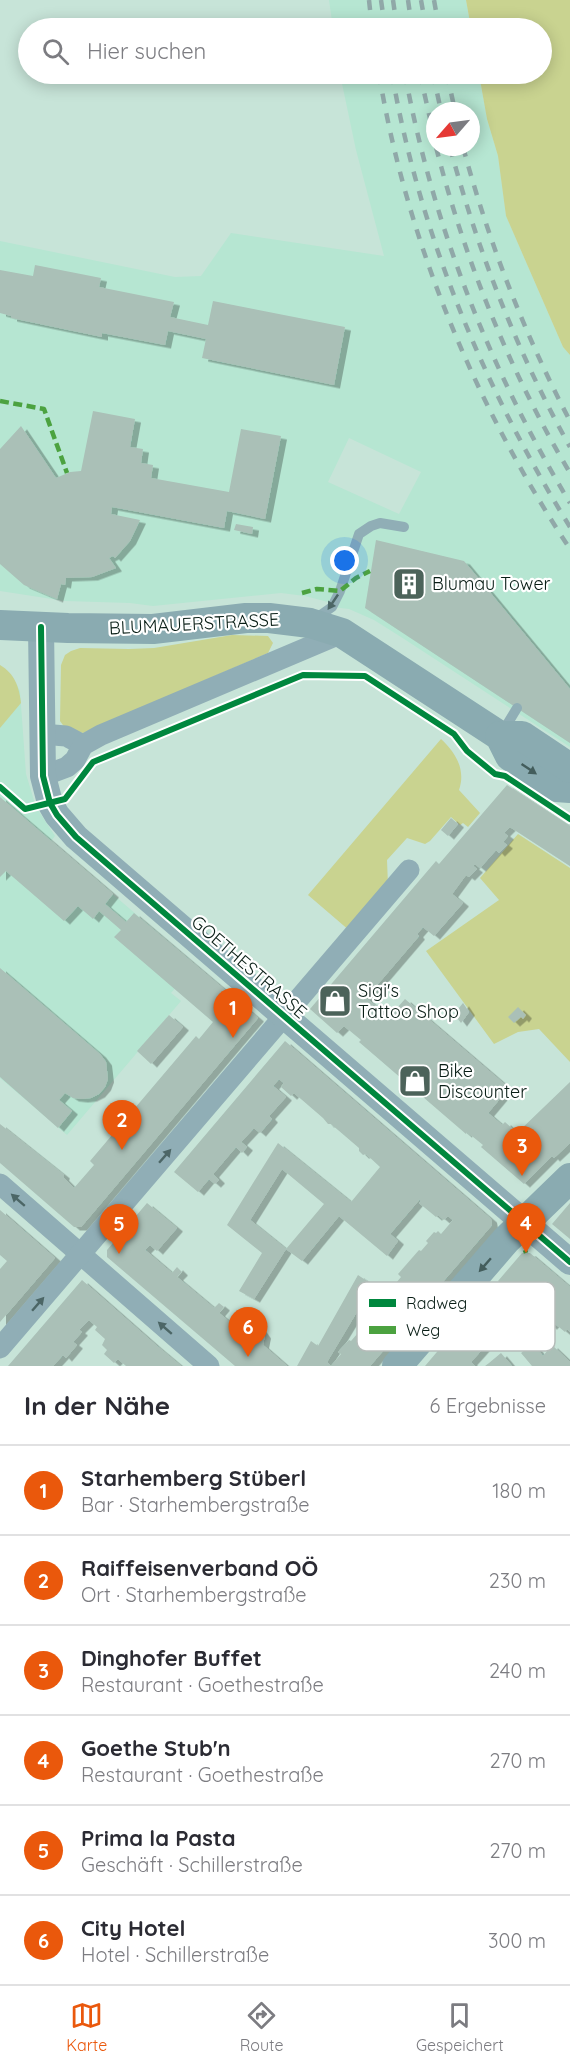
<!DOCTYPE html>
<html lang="de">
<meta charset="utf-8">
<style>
:root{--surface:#fff;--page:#f7f7f7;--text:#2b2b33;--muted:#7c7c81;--line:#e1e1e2;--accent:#ea580c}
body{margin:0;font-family:Quicksand,sans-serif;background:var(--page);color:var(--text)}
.compass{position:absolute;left:426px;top:102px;width:54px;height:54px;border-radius:50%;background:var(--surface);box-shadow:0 3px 15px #0003;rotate:242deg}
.you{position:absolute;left:345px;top:561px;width:21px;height:21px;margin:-15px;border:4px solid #fff;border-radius:50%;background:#1a73e8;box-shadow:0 0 0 9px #1a73e833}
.badge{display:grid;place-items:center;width:39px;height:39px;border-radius:50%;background:var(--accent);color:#fff;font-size:20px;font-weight:700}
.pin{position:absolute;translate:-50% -50px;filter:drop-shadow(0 2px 3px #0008)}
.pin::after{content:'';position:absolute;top:32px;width:21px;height:18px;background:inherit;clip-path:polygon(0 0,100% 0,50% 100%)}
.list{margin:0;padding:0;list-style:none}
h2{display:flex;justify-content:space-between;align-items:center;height:78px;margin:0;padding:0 24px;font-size:26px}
h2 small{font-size:20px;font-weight:400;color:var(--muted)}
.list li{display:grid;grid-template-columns:39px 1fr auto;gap:18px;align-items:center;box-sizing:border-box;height:90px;padding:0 24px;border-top:2px solid var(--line)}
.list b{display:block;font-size:22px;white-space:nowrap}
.list p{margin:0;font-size:20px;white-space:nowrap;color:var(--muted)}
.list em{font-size:20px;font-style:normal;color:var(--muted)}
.icon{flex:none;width:33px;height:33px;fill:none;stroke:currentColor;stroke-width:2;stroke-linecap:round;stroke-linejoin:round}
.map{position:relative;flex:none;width:570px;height:1366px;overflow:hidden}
.search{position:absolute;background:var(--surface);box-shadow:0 3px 15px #0003;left:18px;right:18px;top:18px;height:66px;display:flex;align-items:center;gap:15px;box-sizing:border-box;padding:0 21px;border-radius:33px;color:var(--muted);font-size:22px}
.sheet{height:618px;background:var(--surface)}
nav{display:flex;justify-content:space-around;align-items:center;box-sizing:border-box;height:84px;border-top:2px solid var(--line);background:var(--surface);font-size:16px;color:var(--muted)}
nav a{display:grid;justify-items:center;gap:3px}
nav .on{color:var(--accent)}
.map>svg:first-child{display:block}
</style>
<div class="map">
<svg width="570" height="1366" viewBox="0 0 570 1366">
<defs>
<filter id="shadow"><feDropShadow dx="6" dy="3.5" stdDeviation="0" flood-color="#0004"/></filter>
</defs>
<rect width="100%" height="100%" fill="#c7e4d8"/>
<g fill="#b6e6d2" fill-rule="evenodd">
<polygon points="329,0 466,0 471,28 333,28"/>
<path d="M 340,74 L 479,74 L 487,119 L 498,156 L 506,216 L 563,347 L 570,355 L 570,747 L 401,637 L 374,620 L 349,609 L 332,607 L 328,602 L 305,596 L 281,593 L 153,606 L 130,603 L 65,601 L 0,591 L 0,241 L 175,277 L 201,276 L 231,233 L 384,256 L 356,150 ZM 435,111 L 471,111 L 471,147 L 435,147 ZM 349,438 L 421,472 L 399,514 L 328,482 Z"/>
<polygon points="0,665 12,676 20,691 26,774 36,807 55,836 51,841 195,965 171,993 181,1001 67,1135 0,1078"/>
</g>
<g fill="#c9d390">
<polygon points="466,0 570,0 570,355 563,347 506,216 498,156 487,119 479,74 542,74 542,28 471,28"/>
<polygon points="232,635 268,636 273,643 268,653 83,733 65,728 60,721 61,665 65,655 71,651 80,648 129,649 154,648"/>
<path d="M 0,665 C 15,674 19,687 21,703 L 0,728 Z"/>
<path d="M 441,739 C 456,753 466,770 459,790 L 480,813 L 468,827 L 463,823 L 460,825 L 451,817 L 430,841 L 425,844 L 407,838 L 387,860 L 388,885 L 350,931 L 308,895 Z"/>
<polygon points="518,834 570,868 570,1062 539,1029 518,1032 494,1044 426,951 499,900 480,878"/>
</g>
<g fill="#aac0b7" filter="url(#shadow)">
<polygon points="35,265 101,278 99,287 174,302 170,317 208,325 213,301 345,327 334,385 202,358 206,339 168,331 165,345 102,333 102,337 11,318 11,316 0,313 0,270 33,276"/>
<polygon points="93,411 135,419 130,447 143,449 141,463 153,465 151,478 229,492 241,429 281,436 265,519 227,511 224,528 112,507 111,514 140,520 130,541 115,558 113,556 109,558 116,568 92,577 66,578 65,585 61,584 57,599 24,585 0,564 0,449 21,426 56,478 70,472 81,471"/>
<polygon points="236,524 253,527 252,534 234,530"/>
<polygon points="376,540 464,561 570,689 570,743 365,608"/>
<polygon points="507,785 570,826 570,866 510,827 504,833 508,836 503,842 507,845 499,853 496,850 480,868 475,864 473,866 477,869 469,877 466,875 452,894 463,903 434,936 423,927 417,934 419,936 366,998 389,1017 405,999 509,1088 488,1113 502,1125 505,1122 517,1133 570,1082 570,1143 554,1158 552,1156 524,1184 481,1147 483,1145 467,1132 466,1134 359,1042 361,1040 344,1026 337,1033 310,1009 436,861 439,864"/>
<polygon points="0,797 113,894 105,904 126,922 134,913 258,1018 81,1227 74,1227 0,1163 0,1124 64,1175 63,1177 74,1188 94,1165 90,1161 196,1036 199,1039 213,1022 114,937 121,930 99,911 93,919 78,906 64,921 6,871 0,877"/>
<polygon points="451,818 458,824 448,836 441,830"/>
<polygon points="0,968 100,1054 106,1062 108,1079 105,1087 99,1094 91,1098 82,1099 73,1098 65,1093 59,1100 72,1111 58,1128 0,1077"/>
<polygon points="463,1003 469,1012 461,1023 454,1014"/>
<polygon points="518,1007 526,1015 523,1019 521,1017 514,1023 508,1017"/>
<polygon points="169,1015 183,1027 151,1064 137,1051"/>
<polygon points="285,1041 491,1219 492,1225 370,1366 297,1366 311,1341 318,1346 358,1275 373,1285 327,1362 331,1366 341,1354 338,1352 349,1340 351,1341 389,1297 386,1295 401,1277 398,1274 419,1250 421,1251 428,1243 426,1241 434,1232 436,1233 438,1231 441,1234 453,1220 448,1216 444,1220 438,1215 436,1217 419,1203 421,1201 420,1199 390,1234 398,1241 387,1256 339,1216 302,1261 286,1249 324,1204 282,1169 250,1220 286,1249 254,1299 239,1291 262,1253 227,1225 278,1143 351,1202 380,1167 366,1154 363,1155 359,1151 359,1148 331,1124 328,1124 323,1118 294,1093 291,1096 281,1087 284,1083 279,1079 273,1086 286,1097 269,1116 272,1119 260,1133 254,1128 241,1142 247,1147 242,1153 236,1147 213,1174 219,1180 215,1184 209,1179 198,1192 174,1172"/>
<polygon points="147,1203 177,1228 157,1251 150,1245 145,1250 172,1273 177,1267 182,1272 177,1277 214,1308 219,1303 224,1307 219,1313 237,1328 240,1325 246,1330 252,1321 258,1325 265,1335 263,1345 287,1366 235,1366 107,1257 107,1250"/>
<polygon points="570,1203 570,1239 552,1224"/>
<polygon points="0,1210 55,1258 0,1322 0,1269 7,1261 0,1255"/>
<polygon points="522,1253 530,1253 570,1287 570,1332 567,1329 565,1332 554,1323 551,1326 538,1316 541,1312 536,1308 538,1306 522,1292 517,1297 498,1281"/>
<polygon points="82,1280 157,1346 181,1366 126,1366 118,1359 114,1363 104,1354 107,1350 102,1345 105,1339 95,1330 97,1327 89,1320 79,1330 82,1332 73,1342 77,1345 66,1358 63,1355 53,1366 8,1366"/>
<polygon points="482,1299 508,1321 471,1362 475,1366 425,1366"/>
<polygon points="533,1344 543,1356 552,1345 570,1362 570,1366 532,1366 521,1353"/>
<polygon points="501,1353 512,1366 485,1366 489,1363"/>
</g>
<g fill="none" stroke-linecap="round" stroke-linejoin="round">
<g stroke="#90aeb6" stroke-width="10">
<polyline points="315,619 332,607 340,591 359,534 371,526 380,523 404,527"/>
<polyline points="503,731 517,708"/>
</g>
<g stroke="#90aeb6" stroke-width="21">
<polyline points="41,734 66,736 83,745"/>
<polyline points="43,776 67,767 75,760 83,745 101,735 342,633"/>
<polyline points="0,1184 209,1366"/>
<polyline points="0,1348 409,870"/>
</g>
<polyline stroke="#90aeb6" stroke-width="26" points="41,627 43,776 50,803 57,815 76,837 570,1262"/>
<g stroke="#8aabb1" stroke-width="30">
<polyline points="0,625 68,628 153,629 246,618 269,618 310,623 342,633 500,736 510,756 556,787 570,788"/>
<polyline points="500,736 522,736 570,768"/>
<polyline points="397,1366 506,1240 570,1178"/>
</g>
<g stroke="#90a8a8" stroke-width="4.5" stroke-dasharray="10 10" stroke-linecap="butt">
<polyline points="369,0 372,28"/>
<polyline points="381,0 385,28"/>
<polyline points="393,0 397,28"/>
<polyline points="408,0 412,28"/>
<polyline points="421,0 426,28"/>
<polyline points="434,0 439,28"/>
<path d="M 379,74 C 407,242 476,407 570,549"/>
<path d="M 392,74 C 420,235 484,388 570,527"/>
<path d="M 405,74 C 433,226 490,370 570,503"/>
<polyline points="420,74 435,141"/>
<polyline points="433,74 441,111"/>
<polyline points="447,74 455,111"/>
<path d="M 436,147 C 465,261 510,372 570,473"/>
<path d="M 450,147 C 478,252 517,352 570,447"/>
<path d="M 463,147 C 489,243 524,333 570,421"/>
</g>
<g stroke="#4ca240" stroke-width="4.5" stroke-dasharray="9 4.5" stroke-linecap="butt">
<polyline points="0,401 44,409 67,473"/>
<polyline points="302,593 317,589 340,591 356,578 370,571"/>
<polyline points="525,1250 526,1253"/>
</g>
<g stroke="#fff" stroke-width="10">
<g id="cycleway">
<polyline points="41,627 43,776 50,803 57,815 76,837 570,1262"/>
<polyline points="0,787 25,809 65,799 93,762 303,675 365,676 454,734 467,751 495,774 505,776 570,819"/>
</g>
</g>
<use href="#cycleway" stroke="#00873e" stroke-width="6"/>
</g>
<defs><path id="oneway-solid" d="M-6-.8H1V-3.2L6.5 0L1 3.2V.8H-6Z" transform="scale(1.5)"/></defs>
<g fill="#4c6666">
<use href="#oneway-solid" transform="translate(333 602) rotate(124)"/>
<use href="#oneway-solid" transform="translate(165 1156) rotate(-49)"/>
<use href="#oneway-solid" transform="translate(18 1200) rotate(-139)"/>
<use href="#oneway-solid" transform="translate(38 1304) rotate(-49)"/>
<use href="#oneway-solid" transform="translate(165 1328) rotate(-139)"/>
</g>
<g fill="#435d5c">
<use href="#oneway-solid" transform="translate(529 769) rotate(34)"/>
<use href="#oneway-solid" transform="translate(485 1265) rotate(131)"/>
</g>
<defs>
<g id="building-square" transform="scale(1.725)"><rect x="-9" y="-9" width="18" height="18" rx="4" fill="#4c635a" stroke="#fff"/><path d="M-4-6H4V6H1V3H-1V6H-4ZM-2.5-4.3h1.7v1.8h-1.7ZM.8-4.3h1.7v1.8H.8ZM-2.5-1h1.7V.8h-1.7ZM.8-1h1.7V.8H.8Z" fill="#fff"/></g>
<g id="shop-square" transform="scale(1.725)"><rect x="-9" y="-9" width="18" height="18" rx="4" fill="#4c635a" stroke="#fff"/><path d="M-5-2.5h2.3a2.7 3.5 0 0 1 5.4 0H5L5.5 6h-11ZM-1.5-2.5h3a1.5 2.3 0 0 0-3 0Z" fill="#fff"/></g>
</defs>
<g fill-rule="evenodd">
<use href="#building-square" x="409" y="584"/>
<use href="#shop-square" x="335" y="1001"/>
<use href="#shop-square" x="415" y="1081"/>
</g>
<g text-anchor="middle" stroke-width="4.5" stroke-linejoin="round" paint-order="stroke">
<g font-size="18" fill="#091e16" stroke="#fff" text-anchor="start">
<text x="432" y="590">Blumau Tower</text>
<text x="358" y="997">Sigi's<tspan x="358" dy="21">Tattoo Shop</tspan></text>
<text x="438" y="1077">Bike<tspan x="438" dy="21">Discounter</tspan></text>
</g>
<g font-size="18" fill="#091e16" stroke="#fff">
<text transform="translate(194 624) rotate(-3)" y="6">BLUMAUERSTRASSE</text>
<text transform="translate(249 967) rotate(41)" y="6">GOETHESTRASSE</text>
</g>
</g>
<rect x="357" y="1282" width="198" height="69" rx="9" fill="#fff" stroke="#b5bcb9" stroke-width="1.5"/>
<rect x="369" y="1299" width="27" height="8" fill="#00873e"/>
<rect x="369" y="1326" width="27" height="8" fill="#4ca240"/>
<g font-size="16" fill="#091e16">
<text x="406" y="1309">Radweg</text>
<text x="406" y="1336">Weg</text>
</g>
</svg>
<svg class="compass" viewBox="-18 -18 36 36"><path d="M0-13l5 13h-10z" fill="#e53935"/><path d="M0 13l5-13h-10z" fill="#7c7c81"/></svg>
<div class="you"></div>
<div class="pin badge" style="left:233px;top:1038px">1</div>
<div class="pin badge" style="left:122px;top:1150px">2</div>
<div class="pin badge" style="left:522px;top:1176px">3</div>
<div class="pin badge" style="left:526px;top:1253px">4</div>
<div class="pin badge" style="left:119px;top:1254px">5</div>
<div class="pin badge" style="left:248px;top:1357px">6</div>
<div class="search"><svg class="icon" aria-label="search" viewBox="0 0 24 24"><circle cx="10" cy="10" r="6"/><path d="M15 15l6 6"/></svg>Hier suchen</div>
</div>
<section class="sheet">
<h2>In der Nähe<small>6 Ergebnisse</small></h2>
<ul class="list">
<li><span class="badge">1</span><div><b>Starhemberg Stüberl</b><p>Bar · Starhembergstraße</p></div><em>180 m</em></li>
<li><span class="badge">2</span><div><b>Raiffeisenverband OÖ</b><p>Ort · Starhembergstraße</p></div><em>230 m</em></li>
<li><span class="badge">3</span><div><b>Dinghofer Buffet</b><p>Restaurant · Goethestraße</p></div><em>240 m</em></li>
<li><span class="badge">4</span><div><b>Goethe Stub'n</b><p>Restaurant · Goethestraße</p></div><em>270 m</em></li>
<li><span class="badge">5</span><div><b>Prima la Pasta</b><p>Geschäft · Schillerstraße</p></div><em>270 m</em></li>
<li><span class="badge">6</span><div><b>City Hotel</b><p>Hotel · Schillerstraße</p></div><em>300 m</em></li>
</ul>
</section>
<nav>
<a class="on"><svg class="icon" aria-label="map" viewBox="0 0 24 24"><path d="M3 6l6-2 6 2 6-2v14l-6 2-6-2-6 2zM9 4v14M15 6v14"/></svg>Karte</a>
<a><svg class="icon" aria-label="directions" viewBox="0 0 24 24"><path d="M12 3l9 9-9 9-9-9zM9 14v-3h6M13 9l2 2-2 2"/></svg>Route</a>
<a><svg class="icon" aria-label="saved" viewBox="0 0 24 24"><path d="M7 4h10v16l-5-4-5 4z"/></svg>Gespeichert</a>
</nav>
